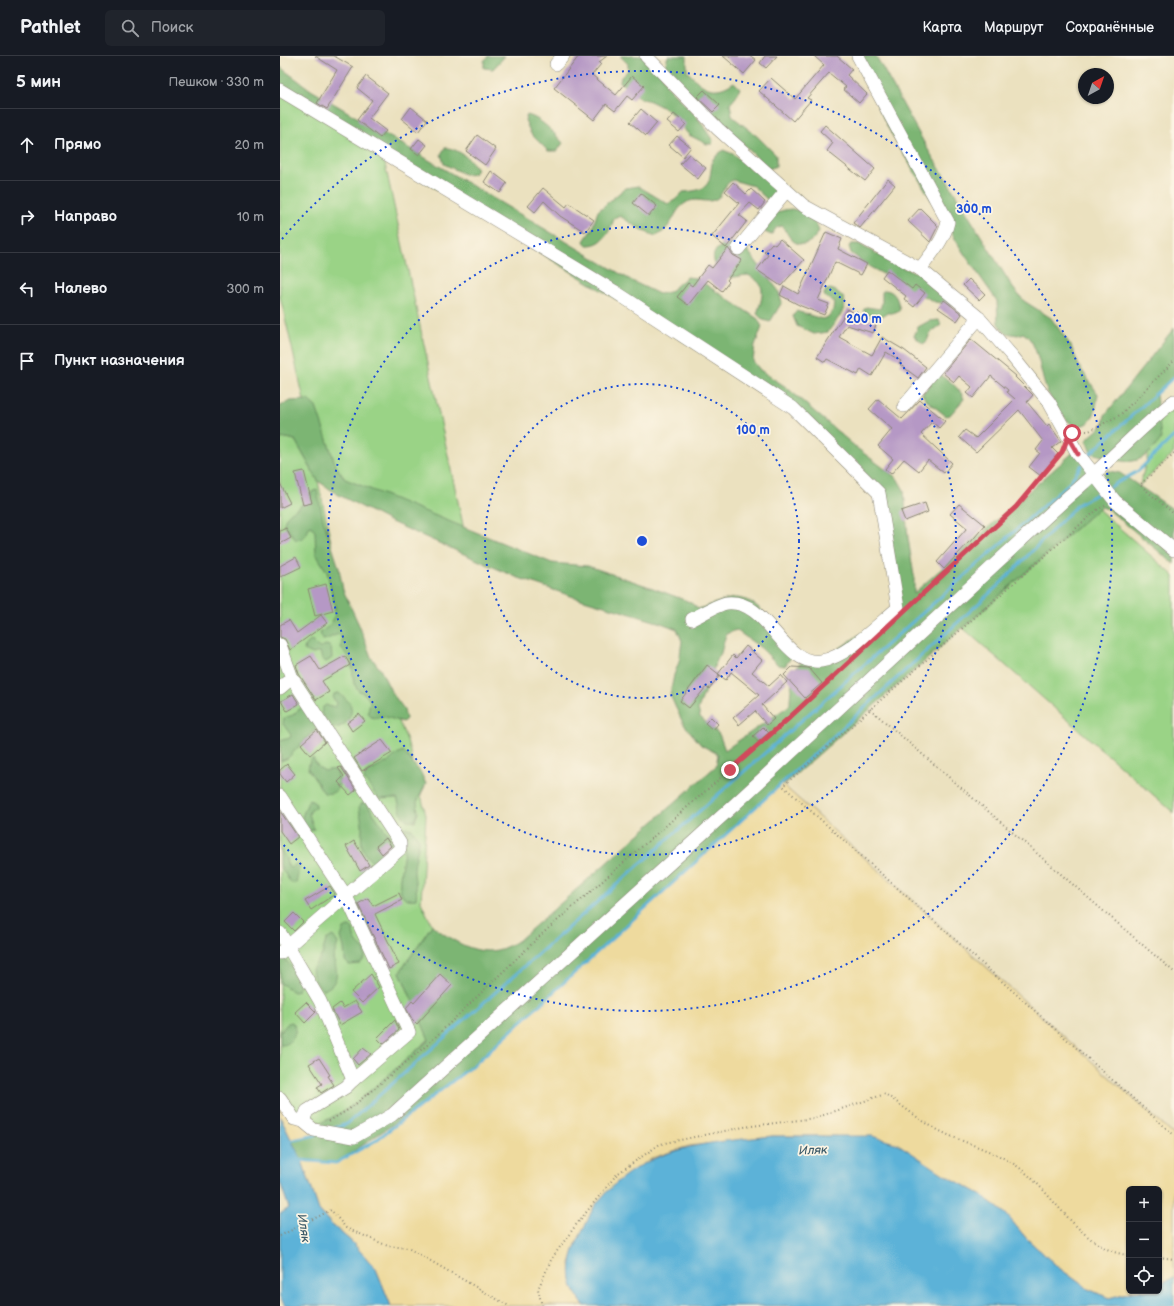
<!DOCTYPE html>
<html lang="ru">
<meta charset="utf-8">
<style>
:root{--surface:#171b24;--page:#20242c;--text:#f1f3f6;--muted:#9ea1a6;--line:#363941}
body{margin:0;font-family:"Balsamiq Sans",sans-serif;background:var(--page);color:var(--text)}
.controls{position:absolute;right:12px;bottom:12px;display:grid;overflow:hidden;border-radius:6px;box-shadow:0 1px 3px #0004}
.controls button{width:36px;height:36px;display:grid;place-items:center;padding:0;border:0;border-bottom:1px solid var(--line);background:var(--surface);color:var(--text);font:20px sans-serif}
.compass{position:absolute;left:798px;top:12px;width:36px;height:36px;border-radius:50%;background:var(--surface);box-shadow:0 1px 3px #0004;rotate:40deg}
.stop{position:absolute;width:12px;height:12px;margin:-9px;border:3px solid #d1495b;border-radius:50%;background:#fff}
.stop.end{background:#d1495b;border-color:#fff;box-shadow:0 1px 4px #0008}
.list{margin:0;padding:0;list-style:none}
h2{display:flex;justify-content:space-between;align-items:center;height:52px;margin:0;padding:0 16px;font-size:17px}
h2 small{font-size:13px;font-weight:400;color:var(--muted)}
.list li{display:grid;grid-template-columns:26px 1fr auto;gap:12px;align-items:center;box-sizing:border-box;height:72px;padding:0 16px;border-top:1px solid var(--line)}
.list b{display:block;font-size:15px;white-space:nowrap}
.list em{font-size:13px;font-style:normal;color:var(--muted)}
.icon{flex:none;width:22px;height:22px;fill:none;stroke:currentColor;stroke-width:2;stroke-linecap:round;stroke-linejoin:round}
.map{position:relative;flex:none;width:894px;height:1250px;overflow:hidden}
header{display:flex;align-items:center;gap:24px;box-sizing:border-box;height:56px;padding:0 20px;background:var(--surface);border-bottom:1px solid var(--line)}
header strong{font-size:19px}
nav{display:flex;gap:22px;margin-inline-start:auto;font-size:14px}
.search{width:280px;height:36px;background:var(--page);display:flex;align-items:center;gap:10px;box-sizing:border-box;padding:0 14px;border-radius:6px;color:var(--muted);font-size:15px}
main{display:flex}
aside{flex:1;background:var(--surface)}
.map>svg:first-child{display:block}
</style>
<header>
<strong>Pathlet</strong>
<div class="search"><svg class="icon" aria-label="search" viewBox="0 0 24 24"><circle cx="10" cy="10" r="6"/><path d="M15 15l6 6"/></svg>Поиск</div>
<nav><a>Карта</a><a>Маршрут</a><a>Сохранённые</a></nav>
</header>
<main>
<aside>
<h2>5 мин<small>Пешком · 330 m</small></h2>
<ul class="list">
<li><svg class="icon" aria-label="ahead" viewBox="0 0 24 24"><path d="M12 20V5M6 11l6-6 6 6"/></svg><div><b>Прямо</b></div><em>20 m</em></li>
<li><svg class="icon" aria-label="right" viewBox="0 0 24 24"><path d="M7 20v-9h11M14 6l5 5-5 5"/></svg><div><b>Направо</b></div><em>10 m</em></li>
<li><svg class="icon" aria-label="left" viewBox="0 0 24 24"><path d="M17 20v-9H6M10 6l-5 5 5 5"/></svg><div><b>Налево</b></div><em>300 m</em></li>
<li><svg class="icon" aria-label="arrive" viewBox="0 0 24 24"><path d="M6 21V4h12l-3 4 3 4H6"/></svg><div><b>Пункт назначения</b></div></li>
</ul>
</aside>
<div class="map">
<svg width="894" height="1250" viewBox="0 0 894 1250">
<rect width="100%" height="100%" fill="#fcf5e5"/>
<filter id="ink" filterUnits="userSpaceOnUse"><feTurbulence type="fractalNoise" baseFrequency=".025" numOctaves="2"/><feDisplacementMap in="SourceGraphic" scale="8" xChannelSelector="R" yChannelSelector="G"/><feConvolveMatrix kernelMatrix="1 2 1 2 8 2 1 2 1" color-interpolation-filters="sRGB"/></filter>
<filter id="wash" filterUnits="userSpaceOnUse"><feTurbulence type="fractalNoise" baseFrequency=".012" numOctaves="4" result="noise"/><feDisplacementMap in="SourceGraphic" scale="16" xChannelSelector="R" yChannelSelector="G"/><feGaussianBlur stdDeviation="0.9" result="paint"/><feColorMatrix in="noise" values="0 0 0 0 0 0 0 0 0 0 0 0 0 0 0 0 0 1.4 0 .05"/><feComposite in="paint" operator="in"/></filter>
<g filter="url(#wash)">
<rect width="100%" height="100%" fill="#ebe1bf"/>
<g fill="#9ad386" stroke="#627f58">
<polygon points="0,37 103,99 185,478 57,425 25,348 0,240"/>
<polygon points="894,347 894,397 860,429 878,360"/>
<path d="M 7,382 L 15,384 L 38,425 L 62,537 L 127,684 L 146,759 L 141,846 L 152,869 L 120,916 L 149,983 C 118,1010 75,1056 37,1068 L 5,1050 L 0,1042 L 0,383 Z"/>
<polygon points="818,453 894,520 894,757 683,572"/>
</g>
<g fill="#7bb573" stroke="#53704f">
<polygon points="208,0 225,0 213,13 204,12 204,5"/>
<polygon points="340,0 373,0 387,30 418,62 433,85 432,88 427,88 409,79 388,54 370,45 360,42 340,26 341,21 348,14 348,8"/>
<path d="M 388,0 L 407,0 L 407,15 C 422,32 434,40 454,26 L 460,32 L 456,41 L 450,48 L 452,60 L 478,81 L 496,99 L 496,110 L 489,113 L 394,22 L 385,10 Z"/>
<path d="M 574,0 L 596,0 L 647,92 L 733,232 L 744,245 L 771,262 L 791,290 L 799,310 L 818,338 C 816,350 816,365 803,369 C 795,371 789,367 784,361 C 777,353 772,345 767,335 C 760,319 759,286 743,277 L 738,279 L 725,277 L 718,268 L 717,245 L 683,196 L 609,74 Z"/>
<path d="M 0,11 L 31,34 L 354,226 L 379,238 L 389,236 L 407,221 L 416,222 L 478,263 L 482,271 L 475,289 L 473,305 L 480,314 L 506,331 L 578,393 L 617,422 L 624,434 L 628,482 L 634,520 L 634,537 L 797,393 L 816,422 L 829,415 L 840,417 L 894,454 L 894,508 L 829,454 L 822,451 L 818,453 L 506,727 L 217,988 L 162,1034 L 54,1109 L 21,1105 L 11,1083 L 71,1051 L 149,984 L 120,916 L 152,869 C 169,883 194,899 217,894 C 224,893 231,888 238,885 L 436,710 L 438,698 L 421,689 L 403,667 L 390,639 L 394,619 L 399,606 L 402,585 L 397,573 L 381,567 L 294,541 L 236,521 L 109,465 L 57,438 L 38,425 L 15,384 L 7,382 L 0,383 L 0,350 L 10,345 L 28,344 L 36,351 L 56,410 L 65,423 L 272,507 L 308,510 L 370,531 L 410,546 L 418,553 C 428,550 447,542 457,542 C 483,544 500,578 514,597 L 505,610 L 498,609 L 481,592 L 456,574 L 446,578 L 441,597 L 437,604 L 418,653 L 420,661 L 439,678 L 445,694 L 510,649 C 510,638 512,609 524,605 C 529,603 536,605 541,605 L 618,552 L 599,437 L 513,352 L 0,37 Z"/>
<path d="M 247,59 C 261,62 274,77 283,87 L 277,95 L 268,95 L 251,78 L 245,64 Z"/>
<path d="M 165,92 C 176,91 192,104 197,113 L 194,118 L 186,119 L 164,108 L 161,98 Z"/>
<path d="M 443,94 L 453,98 L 468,111 L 490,125 L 497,134 L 498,141 L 490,146 L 473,130 L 453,124 C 442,129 444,139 436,143 C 425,149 416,139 404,148 C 392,157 394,171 376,180 L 363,175 L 340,160 L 334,163 C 329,177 323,190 306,189 L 304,185 L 312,173 L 318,155 L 345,132 L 358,130 L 388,148 L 395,144 L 403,136 C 433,134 428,127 433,103 Z"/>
<path d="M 512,153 C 525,155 535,162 539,175 C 533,186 522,194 511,183 C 508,180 506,174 502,170 L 497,171 L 491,179 L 485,176 L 482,170 C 491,159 497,154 512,153 Z"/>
<path d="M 452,188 L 467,194 L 498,234 L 502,246 L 490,266 L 483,264 L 477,258 C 480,248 485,237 480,228 C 478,225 471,220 468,219 C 462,219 455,222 449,221 C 437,217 426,199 440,191 C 444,188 447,188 452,188 Z"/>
<polygon points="572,188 579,188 618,210 652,222 676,249 655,246 590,211 571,197 569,190"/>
<path d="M 551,233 C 578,244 559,260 548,276 L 534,278 L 517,270 L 513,260 L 516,255 L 542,263 L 548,261 L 553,254 L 554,246 L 545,241 L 544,238 L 546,234 Z"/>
<path d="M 605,234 C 616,235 618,245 620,254 L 613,257 L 607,257 L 602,260 L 594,261 L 583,255 L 586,251 L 600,253 L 602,247 L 602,236 Z"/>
<polygon points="659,264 661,269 650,277 647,285 643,288 634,280 638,271 649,265"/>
<path d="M 894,272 L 894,321 L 876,338 L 881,383 C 858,416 843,405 811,397 L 806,384 L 823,369 L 825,359 Z"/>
<path d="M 658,318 C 667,321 682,335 684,343 L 670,359 L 666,360 L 646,344 L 642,338 Z"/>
<path d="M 37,434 L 43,463 L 59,512 L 63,534 L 79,569 L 91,601 L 100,613 L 112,637 L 124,653 L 126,663 L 123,666 L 102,660 L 96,662 L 91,661 L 88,656 L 90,645 L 85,638 L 79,635 L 74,628 L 71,603 L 61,593 L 62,583 L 60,578 C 53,579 50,583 43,584 L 40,577 L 50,569 L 54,562 L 55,551 L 47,516 L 36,498 L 35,476 L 32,470 L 29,471 C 27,479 24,483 16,484 L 4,469 C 5,457 13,456 20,450 C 25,447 29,440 33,435 Z"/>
<polygon points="30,585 33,586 39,592 46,589 51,591 52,602 46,606 42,603 40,596 33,598 24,594 25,590"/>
<path d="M 59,637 C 63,641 70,645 71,651 C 73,663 62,673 52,672 L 41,657 L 43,651 L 46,649 L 51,651 L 56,650 L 57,646 L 53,643 L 54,638 Z"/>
<polygon points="25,649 37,671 8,702 1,705 0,685 10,682 11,679 3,668 4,662 13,659 22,650"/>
<path d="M 123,695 L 141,717 L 146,728 L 137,746 L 138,757 L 135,765 C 120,766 121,753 117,742 L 99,743 L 84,723 L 86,717 L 108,706 L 117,698 Z"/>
<path d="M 33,702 L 38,711 L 45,715 C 48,714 51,713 54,714 C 61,717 63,741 44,737 L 28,713 L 30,704 Z"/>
<polygon points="29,743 36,748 35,752 31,754 29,758 34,773 31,775 25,772 22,761"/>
<path d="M 83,747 L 87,748 L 116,790 L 99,807 L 93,807 C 78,793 82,786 82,769 C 82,763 79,756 79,750 Z"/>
<path d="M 124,771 L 132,773 L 139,784 C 138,795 134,805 134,815 C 134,824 138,835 136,843 C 107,848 126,803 124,789 C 124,784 121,779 120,774 Z"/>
<polygon points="0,793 6,802 7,808 11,812 17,807 20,808 16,827 11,827 0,810"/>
<path d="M 70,870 L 73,873 C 73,883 77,888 85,894 L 85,902 L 80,908 L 69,909 L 65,905 L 64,892 L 61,881 L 64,873 Z"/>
<path d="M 53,880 L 58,887 L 53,903 C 59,916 58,929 43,934 C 36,929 33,922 32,913 L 42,899 L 46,884 Z"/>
<polygon points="0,902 4,902 19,919 21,926 17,935 14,936 0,927"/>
<path d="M 12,966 C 20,975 12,990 0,989 L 0,976 L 8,967 Z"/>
</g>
<g fill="#eeda9e" stroke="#8c8264">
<polygon points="502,728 894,1079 894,1222 879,1227 879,1133 849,1133 849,1235 855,1235 829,1242 808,1233 779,1212 746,1182 726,1158 700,1138 665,1119 555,1080 493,1080 409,1090 372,1102 297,1185 290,1207 293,1231 304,1250 111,1250 96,1213 72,1186 51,1168 39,1154 22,1105 56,1107 95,1085 196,1007"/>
<polygon points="0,1042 5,1050 41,1075 27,1082 12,1085 0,1061"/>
</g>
<g fill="#5cb2d8" stroke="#446e82">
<polygon points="0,1061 22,1105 39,1154 51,1168 72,1186 96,1213 111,1250 5,1250 0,1242 0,1158 9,1152 0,1126"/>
<path d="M 493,1080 L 592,1080 L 618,1088 L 665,1119 L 700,1138 L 726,1158 L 746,1182 L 779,1212 L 808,1233 L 829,1242 L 855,1235 L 879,1235 L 879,1227 L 894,1222 L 894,1250 L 304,1250 C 300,1244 295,1238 293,1231 C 286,1211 294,1191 303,1174 C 308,1165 311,1154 317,1147 C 364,1089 425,1087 493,1080 Z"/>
</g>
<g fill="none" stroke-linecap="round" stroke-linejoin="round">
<g stroke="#5cb2d8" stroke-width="3">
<polyline points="806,403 811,397 894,321"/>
<polyline points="828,432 858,415 894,380"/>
<polyline points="55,1072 67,1068 789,427 802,409"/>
<polyline points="9,1085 36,1079"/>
<polyline points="18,1104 56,1107 95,1085 196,1007 722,526 797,449 823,434"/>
</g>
</g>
<g id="blocks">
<g fill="#b598c5">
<polygon points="35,0 54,0 73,11 47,53 37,47 57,14"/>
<polygon points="299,0 327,0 319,6 321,8 312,19 336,39 352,20 364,30 352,44 347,40 335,55 326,48 314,64 274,32"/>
<polygon points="443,0 471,0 476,4 464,18"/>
<polygon points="485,0 497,0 486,12 480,7"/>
<polygon points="534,0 557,0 572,13 567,19 587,38 579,47 563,33 566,31 549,17 527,42 531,44 513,65 479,35 491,22 515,43 544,9"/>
<polygon points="86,20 108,37 89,62 106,75 100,82 77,64 92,44 77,32"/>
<polygon points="424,34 440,49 433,56 417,41"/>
<polygon points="131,51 147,64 138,76 122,63"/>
<polygon points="361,53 377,67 366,80 350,66"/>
<polygon points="394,58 406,68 399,76 387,66"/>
<polygon points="545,69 595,113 585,125 547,95 553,87 540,75"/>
<polygon points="197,79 216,93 205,109 186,95"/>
<polygon points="397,80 411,91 403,101 389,89"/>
<polygon points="139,83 147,89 139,99 131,93"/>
<polygon points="409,98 426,112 418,123 400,108"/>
<polygon points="211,115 227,127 220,137 204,126"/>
<polygon points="608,123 615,129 580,172 573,167"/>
<polygon points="453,126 466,138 471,133 485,146 479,154 470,147 459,159 467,165 446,192 432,180 459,147 445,135"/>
<polygon points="263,132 286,151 289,147 314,164 305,176 280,160 264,145 255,156 248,150"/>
<polygon points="361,137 377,150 369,160 353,147"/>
<polygon points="640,152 658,170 650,186 628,165"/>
<polygon points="546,176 562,183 558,193 587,208 581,219 555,206 538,244 549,248 544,259 521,250 500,239 504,230 518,238"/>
<polygon points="500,183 524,204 501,230 477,214 488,199 484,196 492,187 495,189"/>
<polygon points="448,192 453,199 462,204 447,224 449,226 442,235 428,224 408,249 397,241 408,227 412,230 428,209 432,212"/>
<polygon points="607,214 632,233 635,229 645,237 634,251 624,243 626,240 602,221"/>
<polygon points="689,223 705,238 699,244 683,229"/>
<polygon points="664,244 682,258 677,265 658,252"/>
<polygon points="568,253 578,260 597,266 593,277 567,269 559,281 592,299 602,281 624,294 646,311 638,322 619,308 621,305 606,296 592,320 581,313 578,319 547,303 545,306 537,301"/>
<polygon points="691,283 736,320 735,321 753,339 747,346 767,370 769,368 781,385 772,392 778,398 761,420 749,411 760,397 756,394 763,385 739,354 696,396 679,381 685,374 696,382 735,343 727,336 728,334 711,320 693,342 687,337 692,331 679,320 674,326 663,317"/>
<polygon points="598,343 622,363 640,344 665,365 659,372 652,366 641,378 672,407 664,417 648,404 639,415 624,403 611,418 605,413 613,403 598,390 612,373 589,353"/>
<polygon points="24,415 32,447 23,449 15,417"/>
<polygon points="0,427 10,447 0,452"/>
<polygon points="645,447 648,456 625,465 621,455"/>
<polygon points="679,448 705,469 690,487 689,486 664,513 657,506 687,472 670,458"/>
<polygon points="6,472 11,482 0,488 0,475"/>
<polygon points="16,501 21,511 0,521 0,510"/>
<polygon points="46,528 53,555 35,560 28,533"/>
<polygon points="41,559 47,567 10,594 5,583 0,581 0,569 9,564 17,577"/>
<polygon points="466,590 482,604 472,616 489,630 501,619 507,626 482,649 494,663 487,669 475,655 459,669 453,662 479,639 451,616 446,624 438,618 453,599 456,602"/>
<polygon points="31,600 40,614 65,600 70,609 42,625 49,636 36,644 19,618 16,609"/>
<polygon points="427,609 440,619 429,633 426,631 409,652 400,645"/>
<polygon points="512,611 529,612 542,627 525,642 504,619"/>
<polygon points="13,638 19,648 7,655 1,645"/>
<polygon points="79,658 85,665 72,675 67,667"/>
<polygon points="431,661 438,668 433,674 425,667"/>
<polygon points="483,671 489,677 478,686 473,680"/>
<polygon points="37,674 45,686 30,699 21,688"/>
<polygon points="102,684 112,697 82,715 74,702"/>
<polygon points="7,708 15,718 6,726 0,718 0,714"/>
<polygon points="61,711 76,734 70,739 58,726 64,720 58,712"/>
<polygon points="0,755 18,781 9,788 0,775"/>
<polygon points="106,782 111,790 102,798 96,790"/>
<polygon points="74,785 89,809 80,815 66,790"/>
<polygon points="50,830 55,838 31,854 25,845"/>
<polygon points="119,837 122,844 95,858 119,908 109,913 78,848 88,842 93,850"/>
<polygon points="14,857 23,866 14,875 5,866"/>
<polygon points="91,918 99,931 82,947 71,936"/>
<polygon points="160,918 172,929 137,968 132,963 126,952 132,945 134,947"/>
<polygon points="75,945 82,956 60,969 52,953 60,947 63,952"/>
<polygon points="26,946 36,956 25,967 15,956"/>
<polygon points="115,964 119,974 103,988 97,982"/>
<polygon points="83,992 91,998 78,1009 73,1003"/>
<polygon points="39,1002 50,1019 48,1020 54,1029 41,1037 37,1031 42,1028 29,1008"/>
</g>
</g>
</g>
<g filter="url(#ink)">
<use href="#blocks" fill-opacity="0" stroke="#8b8675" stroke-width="1"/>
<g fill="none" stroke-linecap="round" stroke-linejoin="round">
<g stroke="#8b8675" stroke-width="14">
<g id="minor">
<polyline points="366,0 438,73 524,150 640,213"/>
<path d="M 578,0 L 668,166 C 664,184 651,198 640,213 L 699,262 L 732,300 L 769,346 L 798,398 L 835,445 L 894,494"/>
<polyline points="276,8 283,0"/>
<path d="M 0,34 L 334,235 L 513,352 L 599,437 L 618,552 C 597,569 567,601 541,605 C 502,611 489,543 447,547 C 438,548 421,559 412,563"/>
<polyline points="458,193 506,135"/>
<polyline points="624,350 699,262"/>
<polyline points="0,589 12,622"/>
<polyline points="0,632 12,622 120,787 120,793 0,897"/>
<polyline points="0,740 66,840 129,976 73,1024"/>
<polyline points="0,877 40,945 73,1024 66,1031 27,1055 23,1065"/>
<path d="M 0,1042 L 14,1063 L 23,1065 L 34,1074 L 74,1081 L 112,1059 L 453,750 L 789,440 C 825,410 857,374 894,345"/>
</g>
</g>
<g stroke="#8b8675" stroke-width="2" stroke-dasharray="1 3" stroke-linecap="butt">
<polyline points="798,375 809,375 840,359 894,305"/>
<polyline points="894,397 860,429 894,458"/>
<polyline points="825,450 818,453 503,730 894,1079"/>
<polyline points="629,550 736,451 783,395"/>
<polyline points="590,653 894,916"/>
<polyline points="49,1065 68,1054 147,989 262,878 509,662 564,610"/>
<polyline points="0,1180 51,1154 66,1172 108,1190 128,1192 229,1250"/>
<polyline points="879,1201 894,1203"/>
<path d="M 262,1250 L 258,1233 L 272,1202 L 296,1169 L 337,1118 L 380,1088 L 464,1071 L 535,1062 L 605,1038 C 623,1050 644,1068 664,1077 C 689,1089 719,1096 741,1113 C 774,1138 804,1196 849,1199"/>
</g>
<use href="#minor" stroke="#fff" stroke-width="13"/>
</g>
</g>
<g fill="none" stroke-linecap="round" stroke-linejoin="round" filter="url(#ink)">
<polyline stroke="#d1495b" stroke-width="5" points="450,714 509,662 736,451 782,396 788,381 798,398 789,382 792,377"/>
</g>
<g fill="none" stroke="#1d4ed8" stroke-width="2" stroke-dasharray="2 4">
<circle cx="362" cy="485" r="157"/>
<circle cx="362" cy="485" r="314"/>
<path d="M2 183A470 470 0 1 1 2 787"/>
</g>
<g text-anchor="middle" stroke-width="3.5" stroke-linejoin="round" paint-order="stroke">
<g font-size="12" font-style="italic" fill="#3c5a68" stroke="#fcf5e5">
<text transform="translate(533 1094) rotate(-2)" y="4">Иляк</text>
<text transform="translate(24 1172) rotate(81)" y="4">Иляк</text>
</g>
</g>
<circle cx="362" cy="485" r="6" fill="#1d4ed8" stroke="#fcf5e5" stroke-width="2"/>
<g font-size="12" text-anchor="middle" font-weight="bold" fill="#1d4ed8" stroke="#fcf5e5" stroke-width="3.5" stroke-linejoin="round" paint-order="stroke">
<text x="694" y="157">300 m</text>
<text x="584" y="267">200 m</text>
<text x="473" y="378">100 m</text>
</g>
</svg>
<div class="controls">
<button>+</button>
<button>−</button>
<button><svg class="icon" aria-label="locate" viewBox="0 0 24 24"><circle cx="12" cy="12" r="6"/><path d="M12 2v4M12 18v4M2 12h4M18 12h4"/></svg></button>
</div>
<svg class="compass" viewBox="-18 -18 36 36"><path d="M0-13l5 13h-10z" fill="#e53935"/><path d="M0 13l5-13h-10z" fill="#9ea1a6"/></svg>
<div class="stop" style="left:792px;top:377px"></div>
<div class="stop end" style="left:450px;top:714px"></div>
</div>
</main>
